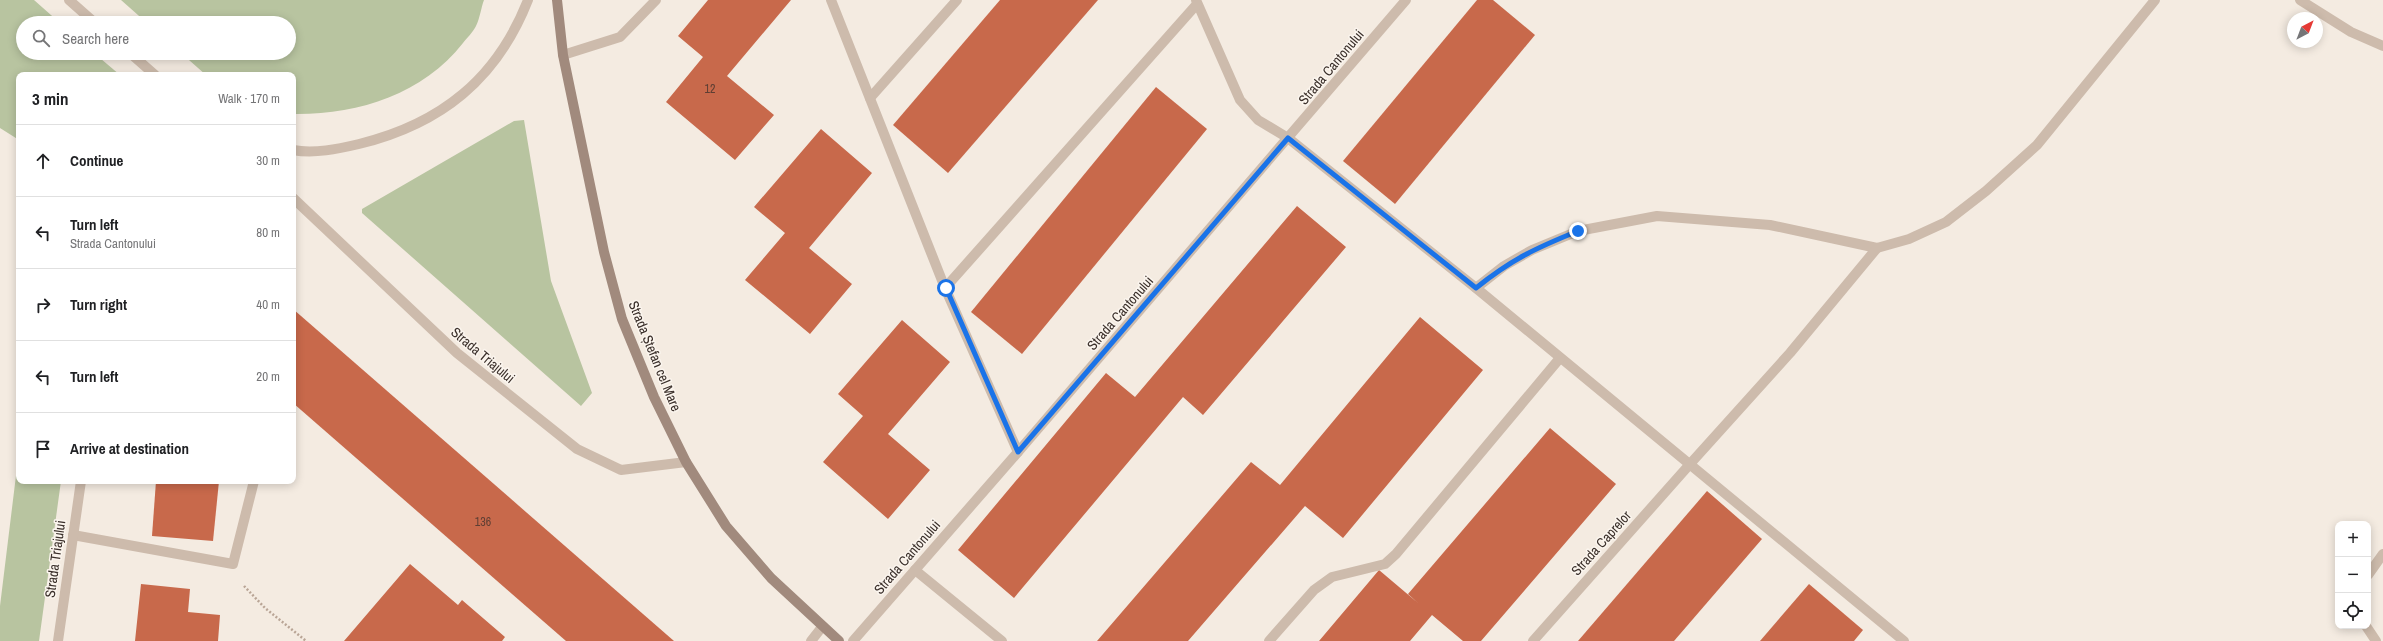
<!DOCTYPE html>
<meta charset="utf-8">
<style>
:root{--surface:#fff;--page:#f6f6f6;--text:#202124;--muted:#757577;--line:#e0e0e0}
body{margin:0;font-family:"Archivo Narrow",sans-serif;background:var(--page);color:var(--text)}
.controls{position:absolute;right:12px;bottom:12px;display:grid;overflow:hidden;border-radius:8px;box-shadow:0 2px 10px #0003}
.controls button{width:36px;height:36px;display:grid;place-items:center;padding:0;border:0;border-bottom:1px solid var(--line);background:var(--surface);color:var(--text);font:20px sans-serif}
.compass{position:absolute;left:2287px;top:12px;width:36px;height:36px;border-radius:50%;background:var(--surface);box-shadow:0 2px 10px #0003;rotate:42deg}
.stop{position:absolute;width:12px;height:12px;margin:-9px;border:3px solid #1a73e8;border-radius:50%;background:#fff}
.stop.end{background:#1a73e8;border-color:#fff;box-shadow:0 1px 4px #0008}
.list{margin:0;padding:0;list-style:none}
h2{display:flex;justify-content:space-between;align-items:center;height:52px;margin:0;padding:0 16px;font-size:17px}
h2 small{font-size:13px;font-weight:400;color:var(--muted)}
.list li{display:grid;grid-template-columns:26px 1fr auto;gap:12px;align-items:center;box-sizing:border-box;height:72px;padding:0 16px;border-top:1px solid var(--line)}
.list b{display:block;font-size:15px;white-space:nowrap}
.list p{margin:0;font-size:13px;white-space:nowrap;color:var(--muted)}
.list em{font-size:13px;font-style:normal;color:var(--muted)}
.icon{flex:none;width:22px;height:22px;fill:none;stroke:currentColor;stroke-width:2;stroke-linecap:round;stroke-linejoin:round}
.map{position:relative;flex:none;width:2383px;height:641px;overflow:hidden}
.search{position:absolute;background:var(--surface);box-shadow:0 2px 10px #0003;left:16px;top:16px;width:280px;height:44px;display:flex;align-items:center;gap:10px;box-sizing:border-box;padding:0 14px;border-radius:22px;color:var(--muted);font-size:15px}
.panel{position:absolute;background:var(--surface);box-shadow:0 2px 10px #0003;left:16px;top:72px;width:280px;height:412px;border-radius:8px}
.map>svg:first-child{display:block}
</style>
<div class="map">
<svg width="2383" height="641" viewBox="0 0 2383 641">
<rect width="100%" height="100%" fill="#f4ebe1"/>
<g fill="#b8c4a0">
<polygon points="0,0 34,0 60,23 23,23 23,53 94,53 120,75 19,75 19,140 0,128"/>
<path d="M 121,0 L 484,0 C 481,8 480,18 476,26 C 473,32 467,38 463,43 C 422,95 357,115 293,114 L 293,75 L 206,75 L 181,53 L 289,53 L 289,23 L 147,23 Z"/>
<polygon points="524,120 551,281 592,393 581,406 362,213 362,209 514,121"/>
<polygon points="19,451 19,481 61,481 39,641 0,641 0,606"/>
</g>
<g fill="#c8694b">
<polygon points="708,0 791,0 727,76 774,115 735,160 666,102 703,57 678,36"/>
<polygon points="1000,0 1098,0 948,173 893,125"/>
<polygon points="1477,0 1493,0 1535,35 1395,204 1343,161"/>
<polygon points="1156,87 1207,129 1022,354 971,312"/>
<polygon points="821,129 872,173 809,248 852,284 810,334 745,280 785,233 754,207"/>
<polygon points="1297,206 1346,247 1203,415 1183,397 1014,598 958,550 1106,373 1135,397"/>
<polygon points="293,309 674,641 566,641 293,403"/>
<polygon points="1420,317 1483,370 1343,538 1305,506 1188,641 1097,641 1251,462 1280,485"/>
<polygon points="902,320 950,362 888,434 930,470 888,519 823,462 863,416 838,394"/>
<polygon points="1550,428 1616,484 1481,641 1463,641 1432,615 1410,641 1319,641 1379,570 1418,603 1408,594"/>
<polygon points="156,481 219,481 213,541 152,536"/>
<polygon points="1707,491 1762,539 1674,641 1578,641"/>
<polygon points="410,564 458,605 462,600 505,637 502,641 344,641"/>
<polygon points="141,584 190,589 188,612 220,615 218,641 135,641"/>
<polygon points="1809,584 1863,630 1854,641 1760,641"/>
</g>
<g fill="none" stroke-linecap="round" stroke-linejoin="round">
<polyline stroke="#b9a596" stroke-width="2.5" stroke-dasharray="2 2" stroke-linecap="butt" points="244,586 265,608 306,641"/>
<g stroke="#cdbbac" stroke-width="10">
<polyline points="2300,0 2351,32 2383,46"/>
<polyline points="1476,288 1504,266 1532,250 1578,231 1657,216 1770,225 1877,248 1909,239 1946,222 1986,191 2037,145 2155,0"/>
<polyline points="1690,464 1790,353 1877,248"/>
<polyline points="73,535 233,564 254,481"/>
<polyline points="915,570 1002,641"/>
</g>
<g stroke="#cdbbac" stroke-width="10">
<polyline points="69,0 95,23"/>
<polyline points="831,0 945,288 1018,452"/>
<polyline points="1196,0 1240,100 1258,120 1288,138 1476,288 1904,641"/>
<polyline points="130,53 155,75"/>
<polyline points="563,55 620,37 656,0"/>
<polyline points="870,98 957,0"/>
<path d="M 293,150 C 314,154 338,149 359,144 C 441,124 497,79 528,0"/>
<polyline points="293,198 457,353 577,449 621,470 686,462"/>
<polyline points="945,288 1197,4"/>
<polyline points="2368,575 2383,554"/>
<polyline points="2366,626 2376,641"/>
<polyline points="58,641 81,481"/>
<polyline points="811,641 822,627"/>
<polyline points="853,641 1018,452 1406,0"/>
<polyline points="1269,641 1314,590 1332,577 1385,564 1396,554 1560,358"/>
<polyline points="1533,641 1690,464"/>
</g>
<polyline stroke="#a18a7d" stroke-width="10" points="557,0 563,55 604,252 622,319 654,397 686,462 726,526 771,578 839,641"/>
</g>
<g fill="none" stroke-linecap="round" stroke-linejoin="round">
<path stroke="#1a73e8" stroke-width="5" d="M 946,288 L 1018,452 L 1288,138 L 1476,288 C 1512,259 1536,248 1578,231"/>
</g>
<g text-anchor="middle" stroke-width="3" stroke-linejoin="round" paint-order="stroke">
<g font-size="12" fill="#5e3e33">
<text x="710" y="93">12</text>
<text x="483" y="526">136</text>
</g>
<g font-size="14" fill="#3b302b" stroke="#fbf5ee">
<text transform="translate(1331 67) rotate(-50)" y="5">Strada Cantonului</text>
<text transform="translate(1120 313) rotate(-49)" y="5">Strada Cantonului</text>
<text transform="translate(483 355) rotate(40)" y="5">Strada Triajului</text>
<text transform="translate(655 356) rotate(68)" y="5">Strada Ștefan cel Mare</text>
<text transform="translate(1601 543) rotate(-48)" y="5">Strada Caprelor</text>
<text transform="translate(907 557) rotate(-49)" y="5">Strada Cantonului</text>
<text transform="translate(55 559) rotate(-82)" y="5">Strada Triajului</text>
</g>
</g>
</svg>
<div class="controls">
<button>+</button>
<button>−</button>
<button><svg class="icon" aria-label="locate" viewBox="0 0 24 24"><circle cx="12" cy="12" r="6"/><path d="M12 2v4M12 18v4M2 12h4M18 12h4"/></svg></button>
</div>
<svg class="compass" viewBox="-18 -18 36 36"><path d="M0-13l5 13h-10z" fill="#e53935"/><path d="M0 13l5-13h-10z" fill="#757577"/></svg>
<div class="stop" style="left:946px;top:288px"></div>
<div class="stop end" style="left:1578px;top:231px"></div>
<div class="search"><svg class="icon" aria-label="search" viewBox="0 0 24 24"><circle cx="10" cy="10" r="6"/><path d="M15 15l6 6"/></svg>Search here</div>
<section class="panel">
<h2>3 min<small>Walk · 170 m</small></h2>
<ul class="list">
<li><svg class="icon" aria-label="ahead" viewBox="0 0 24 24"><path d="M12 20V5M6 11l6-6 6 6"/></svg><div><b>Continue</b></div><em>30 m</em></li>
<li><svg class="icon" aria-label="left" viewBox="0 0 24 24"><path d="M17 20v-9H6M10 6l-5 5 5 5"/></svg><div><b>Turn left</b><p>Strada Cantonului</p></div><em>80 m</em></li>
<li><svg class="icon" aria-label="right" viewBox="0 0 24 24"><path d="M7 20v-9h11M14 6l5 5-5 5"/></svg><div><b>Turn right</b></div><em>40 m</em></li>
<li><svg class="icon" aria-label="left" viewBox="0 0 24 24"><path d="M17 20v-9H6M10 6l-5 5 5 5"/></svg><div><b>Turn left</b></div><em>20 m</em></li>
<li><svg class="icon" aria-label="arrive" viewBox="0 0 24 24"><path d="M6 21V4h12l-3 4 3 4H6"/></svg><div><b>Arrive at destination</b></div></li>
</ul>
</section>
</div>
